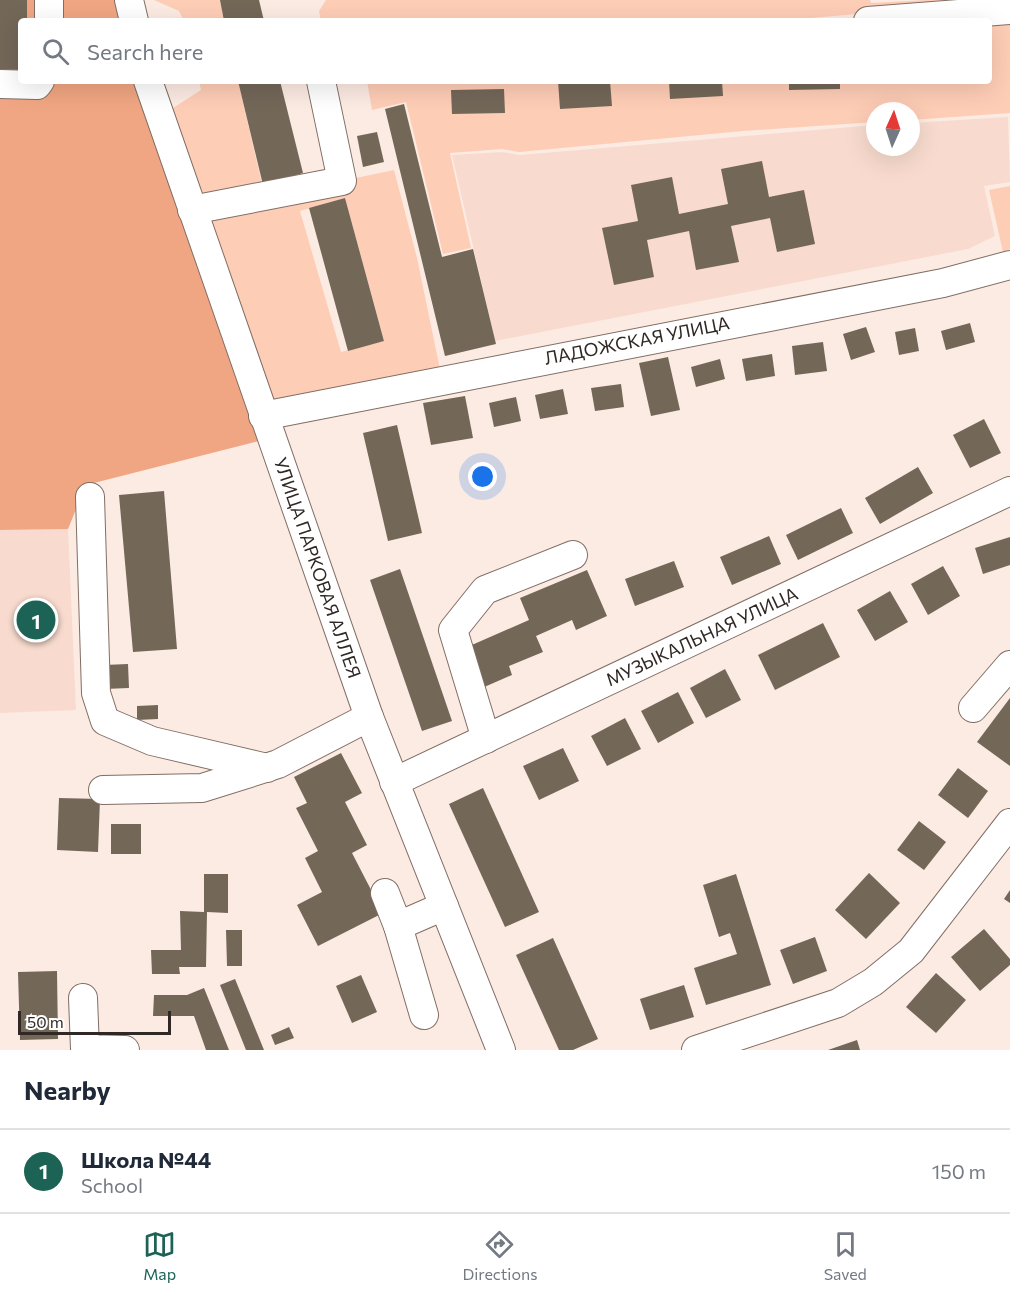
<!DOCTYPE html>
<meta charset="utf-8">
<style>
:root{--surface:#fff;--page:#f6f6f7;--text:#1f2937;--muted:#747a83;--line:#e0e1e3;--accent:#1c6356}
body{margin:0;font-family:Commissioner,sans-serif;background:var(--page);color:var(--text)}
.compass{position:absolute;left:866px;top:102px;width:54px;height:54px;border-radius:50%;background:var(--surface);box-shadow:0 6px 24px #0002;rotate:3deg}
.scale{position:absolute;left:18px;bottom:15px;width:153px;box-sizing:border-box;padding-left:6px;border:3px solid #302824;border-top:0;font-size:16px;line-height:21px;white-space:nowrap;color:#302824;-webkit-text-stroke:4px #fff;paint-order:stroke}
.you{position:absolute;left:483px;top:477px;width:21px;height:21px;margin:-15px;border:4px solid #fff;border-radius:50%;background:#1a73e8;box-shadow:0 0 0 9px #1a73e833}
.badge{display:grid;place-items:center;width:39px;height:39px;border-radius:50%;background:var(--accent);color:#fff;font-size:20px;font-weight:700}
.pin{position:absolute;translate:-50% -50%;border:3px solid #fff;box-shadow:0 2px 6px #0006}
.list{margin:0;padding:0;list-style:none}
h2{display:flex;justify-content:space-between;align-items:center;height:78px;margin:0;padding:0 24px;font-size:26px}
h2 small{font-size:20px;font-weight:400;color:var(--muted)}
.list li{display:grid;grid-template-columns:39px 1fr auto;gap:18px;align-items:center;box-sizing:border-box;height:84px;padding:0 24px;border-top:2px solid var(--line)}
.list b{display:block;font-size:22px;white-space:nowrap}
.list p{margin:0;font-size:20px;white-space:nowrap;color:var(--muted)}
.list em{font-size:20px;font-style:normal;color:var(--muted)}
.icon{flex:none;width:33px;height:33px;fill:none;stroke:currentColor;stroke-width:2;stroke-linecap:round;stroke-linejoin:round}
.map{position:relative;flex:none;width:1010px;height:1050px;overflow:hidden}
.search{position:absolute;background:var(--surface);box-shadow:0 6px 24px #0002;left:18px;right:18px;top:18px;height:66px;display:flex;align-items:center;gap:15px;box-sizing:border-box;padding:0 21px;border-radius:6px;color:var(--muted);font-size:22px}
.sheet{height:162px;background:var(--surface)}
nav{display:flex;justify-content:space-around;align-items:center;box-sizing:border-box;height:84px;border-top:2px solid var(--line);background:var(--surface);font-size:16px;color:var(--muted)}
nav a{display:grid;justify-items:center;gap:3px}
nav .on{color:var(--accent)}
.map>svg:first-child{display:block}
</style>
<div class="map">
<svg width="1010" height="1050" viewBox="0 0 1010 1050">
<rect width="100%" height="100%" fill="#fcebe3"/>
<g fill="#f8dbce">
<polygon points="1008,117 1010,182 984,186 995,236 968,249 495,341 452,155 502,152 520,155 875,125 875,147 911,147 911,123"/>
<polygon points="68,529 76,710 0,713 0,530"/>
</g>
<g fill="#fecdb6" fill-rule="evenodd">
<polygon points="154,0 220,0 224,21 184,21 179,11"/>
<polygon points="326,0 870,0 871,3 926,0 1010,1 775,21 321,21 319,11"/>
<polygon points="1010,25 1010,113 911,120 911,111 875,111 875,122 743,131 519,152 502,149 450,153 471,248 443,254 406,102 372,110 367,81 989,81 989,26"/>
<path d="M 199,81 L 238,81 L 265,197 L 394,170 L 417,258 L 442,379 L 263,416 L 159,117 L 201,90 ZM 345,198 L 384,340 L 341,352 L 300,211 Z"/>
<polygon points="1010,186 1010,249 1003,252 989,190"/>
</g>
<polygon fill="#f0a682" points="0,0 129,0 134,21 21,21 21,81 148,81 271,438 86,485 68,529 0,530"/>
<g fill="#736758">
<polygon points="0,0 27,0 27,21 21,21 21,70 0,69"/>
<polygon points="220,0 259,0 264,21 224,21"/>
<polygon points="238,81 280,81 303,173 263,185"/>
<polygon points="558,81 610,81 612,106 560,109"/>
<polygon points="669,81 722,81 723,96 670,99"/>
<polygon points="789,81 840,81 840,89 789,90"/>
<polygon points="504,89 505,113 452,114 451,90"/>
<polygon points="404,104 442,257 473,249 496,344 445,356 385,109"/>
<polygon points="377,132 384,162 363,167 357,136"/>
<polygon points="762,161 769,197 804,190 815,244 777,252 770,218 731,226 739,262 696,270 689,231 647,240 654,277 614,285 602,228 638,221 631,185 672,177 679,214 728,204 721,169"/>
<polygon points="345,198 384,341 348,351 309,208"/>
<polygon points="970,323 975,342 946,350 941,331"/>
<polygon points="866,327 875,352 851,360 843,334"/>
<polygon points="915,328 919,351 899,355 895,332"/>
<polygon points="823,342 827,371 795,375 792,346"/>
<polygon points="772,354 775,376 746,381 742,359"/>
<polygon points="668,357 680,410 651,416 639,363"/>
<polygon points="720,359 725,379 696,387 691,367"/>
<polygon points="621,384 624,407 595,411 591,388"/>
<polygon points="563,389 568,414 540,419 535,395"/>
<polygon points="465,396 473,438 431,445 423,403"/>
<polygon points="516,397 521,421 494,427 489,403"/>
<polygon points="984,419 1001,453 970,468 953,435"/>
<polygon points="397,425 422,533 388,541 363,433"/>
<polygon points="918,467 933,493 880,524 865,498"/>
<polygon points="164,491 177,649 133,652 119,495"/>
<polygon points="841,508 853,533 798,560 786,535"/>
<polygon points="769,536 781,564 732,585 720,557"/>
<polygon points="1010,537 1010,565 983,574 975,548"/>
<polygon points="674,561 684,587 635,606 625,579"/>
<polygon points="943,566 960,596 928,615 911,584"/>
<polygon points="400,569 452,721 422,731 370,580"/>
<polygon points="587,570 607,616 576,630 572,620 536,636 543,652 509,666 512,675 482,688 465,648 529,620 520,598"/>
<polygon points="890,591 908,622 875,641 857,610"/>
<polygon points="823,623 840,657 775,690 758,655"/>
<polygon points="128,664 129,688 104,689 104,665"/>
<polygon points="725,669 741,700 706,718 690,688"/>
<polygon points="678,692 694,723 658,743 641,711"/>
<polygon points="1010,698 1010,766 977,742"/>
<polygon points="158,705 158,719 137,720 137,706"/>
<polygon points="625,718 641,749 607,766 591,736"/>
<polygon points="563,748 579,781 539,800 523,766"/>
<polygon points="341,753 362,793 345,802 367,845 352,853 383,913 318,946 297,905 322,892 305,858 318,851 296,808 307,803 294,777"/>
<polygon points="958,768 988,791 968,818 938,795"/>
<polygon points="483,788 539,912 505,927 449,804"/>
<polygon points="59,798 100,799 98,852 57,850"/>
<polygon points="919,821 946,842 924,870 897,850"/>
<rect x="111" y="824" width="30" height="30"/>
<polygon points="869,873 900,903 866,939 835,910"/>
<polygon points="204,874 228,874 228,913 207,912 206,967 179,967 180,974 152,974 151,950 181,950 180,911 204,912"/>
<polygon points="736,874 771,985 706,1005 694,968 737,954 730,933 719,937 703,885"/>
<polygon points="1010,890 1010,903 1004,899"/>
<polygon points="984,929 1010,959 1010,965 980,991 951,957"/>
<polygon points="226,930 242,930 242,966 227,966"/>
<polygon points="815,937 827,971 793,984 780,950"/>
<polygon points="553,938 598,1039 573,1050 559,1050 516,955"/>
<polygon points="57,971 58,1039 20,1040 18,972"/>
<polygon points="936,973 966,1000 936,1033 906,1007"/>
<polygon points="361,975 377,1012 352,1023 336,986"/>
<polygon points="235,979 264,1050 246,1050 220,985"/>
<polygon points="684,985 694,1017 650,1030 640,999"/>
<polygon points="204,988 229,1050 206,1050 194,1016 153,1016 154,995 187,995"/>
<polygon points="289,1027 294,1038 275,1045 271,1035"/>
<polygon points="857,1040 860,1050 828,1050"/>
</g>
<g fill="none" stroke-linecap="round" stroke-linejoin="round">
<g stroke="#816e65" stroke-width="30">
<g id="minor">
<polyline points="49,0 49,21"/>
<polyline points="129,0 134,21"/>
<polyline points="868,21 1010,10"/>
<polyline points="148,81 369,717 501,1050"/>
<polyline points="0,84 37,85 40,81"/>
<polyline points="192,210 342,181 321,81"/>
<polyline points="263,416 943,283 1010,265"/>
<polyline points="90,497 96,693 105,721 152,741 267,768"/>
<polyline points="973,708 1010,665"/>
<polyline points="486,739 453,630 485,590 573,555"/>
<polyline points="394,782 1010,491"/>
<polyline points="103,790 202,788 278,764 369,717"/>
<polyline points="385,893 398,926 444,906"/>
<polyline points="398,926 424,1015"/>
<polyline points="83,998 85,1049 125,1050"/>
<polyline points="696,1050 838,1003 873,982 911,951 1010,823"/>
</g>
</g>
<use href="#minor" stroke="#fff" stroke-width="28"/>
</g>
<g text-anchor="middle" stroke-width="6" stroke-linejoin="round" paint-order="stroke">
<g font-size="18" fill="#302824" stroke="#fff">
<text transform="translate(637 341) rotate(-11)" y="6">ЛАДОЖСКАЯ УЛИЦА</text>
<text transform="translate(317 568) rotate(71)" y="6">УЛИЦА ПАРКОВАЯ АЛЛЕЯ</text>
<text transform="translate(702 637) rotate(-25)" y="6">МУЗЫКАЛЬНАЯ УЛИЦА</text>
</g>
</g>
</svg>
<svg class="compass" viewBox="-18 -18 36 36"><path d="M0-13l5 13h-10z" fill="#e53935"/><path d="M0 13l5-13h-10z" fill="#747a83"/></svg>
<div class="scale">50 m</div>
<div class="you"></div>
<div class="pin badge" style="left:36px;top:620px">1</div>
<div class="search"><svg class="icon" aria-label="search" viewBox="0 0 24 24"><circle cx="10" cy="10" r="6"/><path d="M15 15l6 6"/></svg>Search here</div>
</div>
<section class="sheet">
<h2>Nearby<small></small></h2>
<ul class="list">
<li><span class="badge">1</span><div><b>Школа №44</b><p>School</p></div><em>150 m</em></li>
</ul>
</section>
<nav>
<a class="on"><svg class="icon" aria-label="map" viewBox="0 0 24 24"><path d="M3 6l6-2 6 2 6-2v14l-6 2-6-2-6 2zM9 4v14M15 6v14"/></svg>Map</a>
<a><svg class="icon" aria-label="directions" viewBox="0 0 24 24"><path d="M12 3l9 9-9 9-9-9zM9 14v-3h6M13 9l2 2-2 2"/></svg>Directions</a>
<a><svg class="icon" aria-label="saved" viewBox="0 0 24 24"><path d="M7 4h10v16l-5-4-5 4z"/></svg>Saved</a>
</nav>
